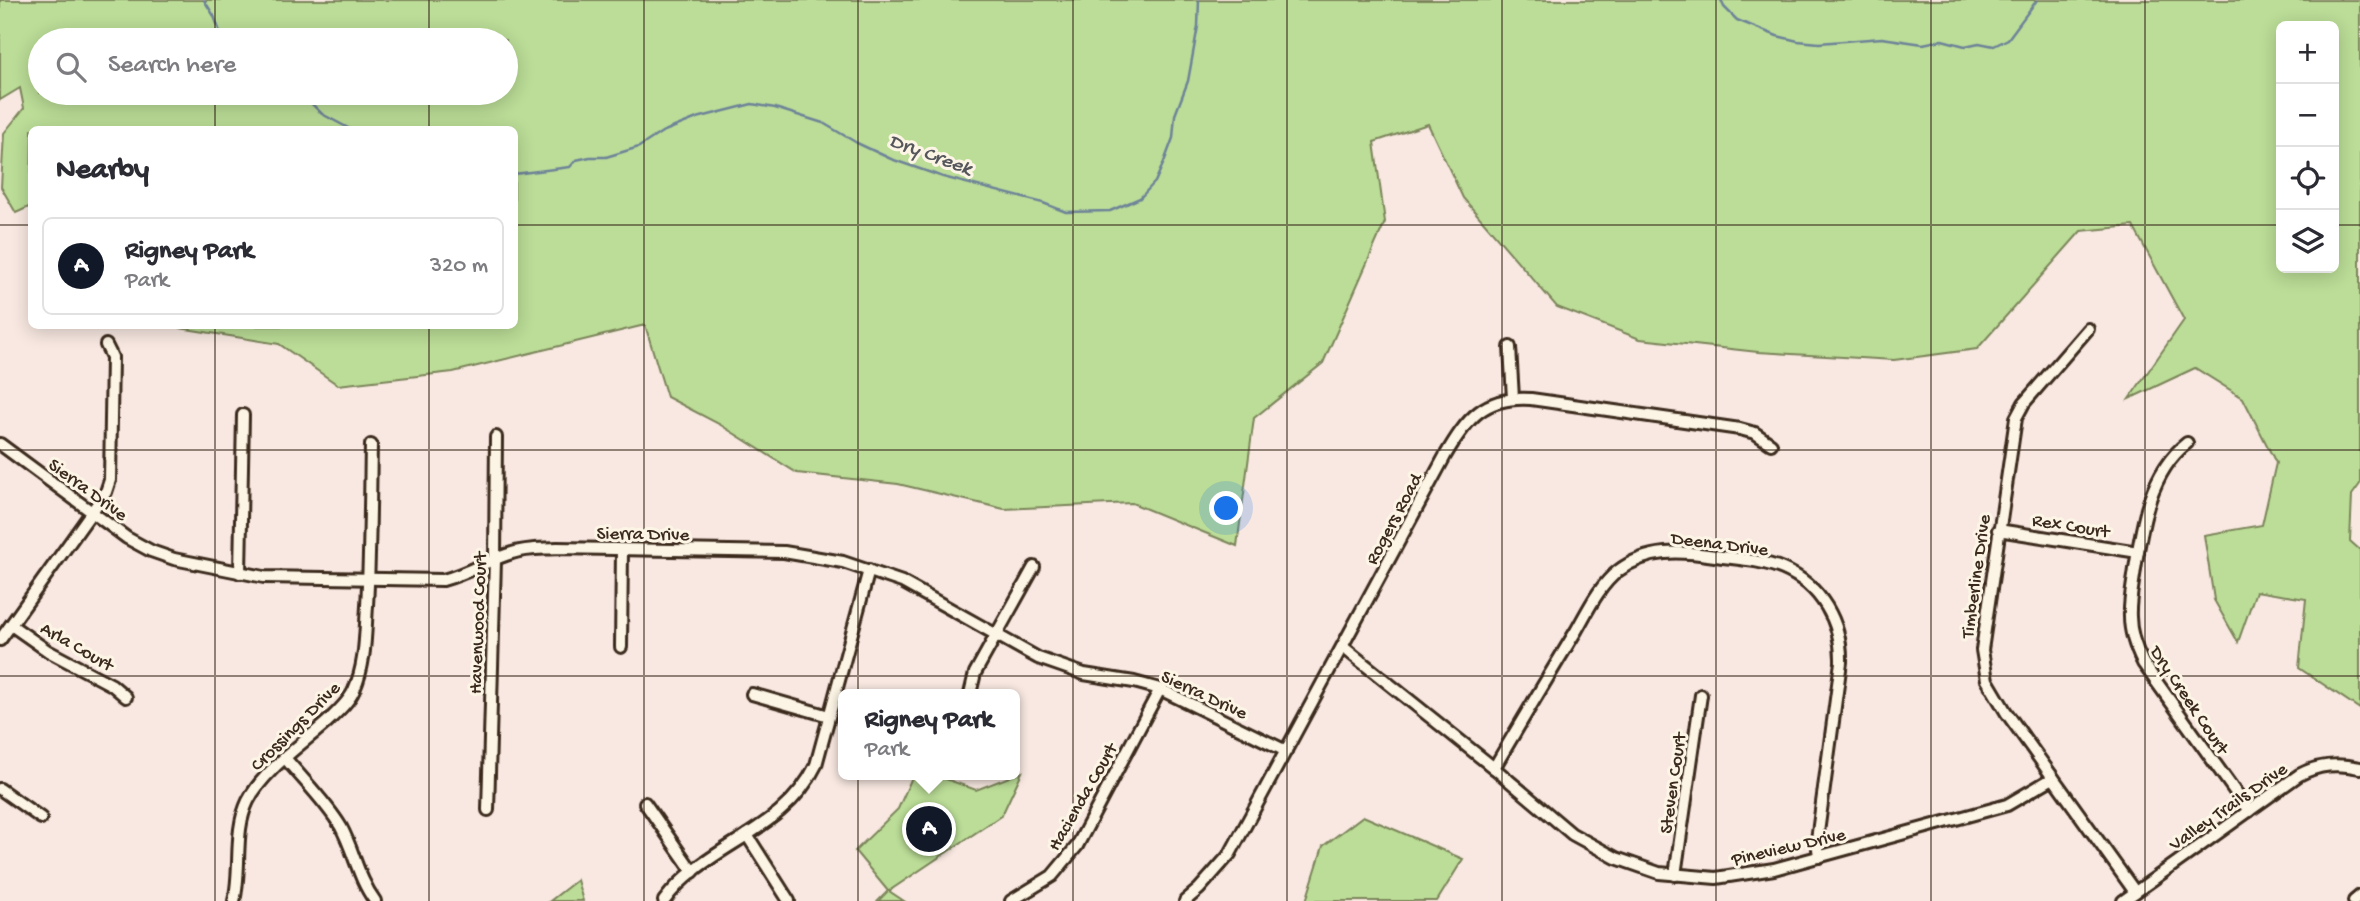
<!DOCTYPE html>
<meta charset="utf-8">
<style>
:root{--surface:#fff;--page:#f7f7f7;--text:#2b2b33;--muted:#7c7c81;--line:#e1e1e2;--accent:#111827}
body{margin:0;font-family:"Gochi Hand",sans-serif;background:var(--page);color:var(--text)}
.controls{position:absolute;right:21px;top:21px;display:grid;overflow:hidden;border-radius:10px;box-shadow:0 4px 18px #0003}
.controls button{width:63px;height:63px;display:grid;place-items:center;padding:0;border:0;border-bottom:2px solid var(--line);background:var(--surface);color:var(--text);font:35px sans-serif}
.you{position:absolute;left:1227px;top:509px;width:24px;height:24px;margin:-18px;border:5px solid #fff;border-radius:50%;background:#1a73e8;box-shadow:0 0 0 10px #1a73e833}
.badge{display:grid;place-items:center;width:46px;height:46px;border-radius:50%;background:var(--accent);color:#fff;font-size:23px;font-weight:700}
.pin{position:absolute;translate:-50% -50%;border:4px solid #fff;box-shadow:0 2px 7px #0006}
.popup{position:absolute;left:838px;top:689px;width:182px;height:91px;box-sizing:border-box;display:grid;place-content:center;border-radius:10px;background:var(--surface);filter:drop-shadow(0 2px 5px #0005);font-size:23px;white-space:nowrap;color:var(--muted)}
.popup b{font-size:26px;color:var(--text)}
.popup::after{content:'';position:absolute;left:50%;top:100%;margin-left:-14px;border:14px solid transparent;border-top-color:var(--surface)}
.list{margin:0;padding:0;list-style:none}
h2{display:flex;justify-content:space-between;align-items:center;height:91px;margin:0;padding:0 28px;font-size:30px}
h2 small{font-size:23px;font-weight:400;color:var(--muted)}
.list li{display:grid;grid-template-columns:46px 1fr auto;gap:21px;align-items:center;box-sizing:border-box;height:98px;margin:0 14px 14px;padding:0 14px;border:2px solid var(--line);border-radius:10px}
.list b{display:block;font-size:26px;white-space:nowrap}
.list p{margin:0;font-size:23px;white-space:nowrap;color:var(--muted)}
.list em{font-size:23px;font-style:normal;color:var(--muted)}
.icon{flex:none;width:38px;height:38px;fill:none;stroke:currentColor;stroke-width:2;stroke-linecap:round;stroke-linejoin:round}
.map{position:relative;flex:none;width:2360px;height:901px;overflow:hidden}
.search{position:absolute;background:var(--surface);box-shadow:0 4px 18px #0003;left:28px;top:28px;width:490px;height:77px;display:flex;align-items:center;gap:18px;box-sizing:border-box;padding:0 24px;border-radius:38px;color:var(--muted);font-size:26px}
.panel{position:absolute;background:var(--surface);box-shadow:0 4px 18px #0003;left:28px;top:126px;width:490px;height:203px;border-radius:10px}
.map>svg:first-child{display:block}
</style>
<div class="map">
<svg width="2360" height="901" viewBox="0 0 2360 901">
<rect width="100%" height="100%" fill="#f8e8e1"/>
<filter id="ink" filterUnits="userSpaceOnUse"><feTurbulence type="fractalNoise" baseFrequency=".0143" numOctaves="2"/><feDisplacementMap in="SourceGraphic" scale="14" xChannelSelector="R" yChannelSelector="G"/><feConvolveMatrix kernelMatrix="1 2 1 2 8 2 1 2 1" color-interpolation-filters="sRGB"/></filter>
<g filter="url(#ink)">
<g fill="#bbdd97" stroke="#7b845a" stroke-width="2" fill-rule="evenodd">
<path d="M 0,0 L 2360,0 L 2360,484 L 2352,495 L 2350,541 L 2360,550 L 2360,709 L 2299,668 L 2306,599 L 2256,591 L 2238,642 L 2214,600 L 2204,535 L 2262,525 L 2276,463 L 2243,398 L 2195,368 L 2129,399 L 2184,320 L 2133,226 L 2081,231 L 1977,349 L 1894,360 L 1758,352 L 1640,339 L 1557,307 L 1463,198 L 1428,124 L 1374,142 L 1385,222 L 1323,363 L 1254,418 L 1237,546 L 1132,503 L 1004,509 L 898,484 L 797,473 L 719,424 L 667,397 L 645,325 L 453,372 L 338,385 L 279,344 L 180,328 L 178,326 L 514,326 L 514,130 L 32,130 L 31,206 L 16,213 L 1,187 L 4,133 L 24,108 L 20,88 L 0,100 ZM 2281,26 L 2334,26 L 2334,268 L 2281,268 ZM 506,40 L 506,93 L 40,93 L 40,40 Z"/>
<polygon points="1022,772 1002,815 889,891 904,901 878,901 888,891 855,851 898,809 913,775 935,775 976,790"/>
<polygon points="1363,816 1463,859 1437,901 1306,901 1323,846"/>
<polygon points="577,880 583,901 550,901"/>
</g>
<g fill="none" stroke-linecap="round" stroke-linejoin="round">
<g stroke="#6e8398" stroke-width="2.5">
<polyline points="204,0 214,16 223,40"/>
<polyline points="1721,0 1724,7 1737,20 1777,36 1798,41 1819,43 1882,38 1923,44 1942,40 1965,46 1979,43 1994,46 2008,39 2037,0"/>
<polyline points="281,93 304,96 322,114 352,130"/>
<polyline points="514,174 570,167 576,160 590,157 606,157 639,147 662,132 697,118 752,104 775,108 823,123 857,143 891,159 943,177 1043,203 1066,212 1110,211 1140,198 1155,182 1164,162 1173,138 1175,115 1188,81 1198,26 1199,0"/>
</g>
<g stroke="#3b2a1e" stroke-width="16">
<g id="minor">
<polyline points="2088,329 2024,403 2016,418 1982,650 1987,680 2006,712 2135,892"/>
<polyline points="1510,347 1513,398"/>
<path d="M 2187,443 C 2150,472 2142,524 2135,569 C 2133,585 2129,601 2130,617 C 2130,633 2136,649 2143,663 L 2249,811"/>
<path d="M 0,444 L 127,538 L 151,551 L 174,559 L 264,577 L 443,580 C 469,573 488,560 512,553 C 526,548 541,549 557,548 L 784,552 L 843,562 L 902,582 L 1038,658 L 1084,674 L 1134,682 L 1160,689 L 1286,751"/>
<polyline points="1998,530 2138,552"/>
<polyline points="240,573 243,415"/>
<polyline points="11,625 48,651 112,685 126,697"/>
<polyline points="0,640 106,492 110,480 112,357 106,345"/>
<polyline points="621,647 622,550"/>
<polyline points="1343,647 1494,768 1572,834 1616,858 1659,873 1716,878 1774,869 2007,805 2053,778"/>
<polyline points="752,694 829,716"/>
<polyline points="970,694 975,673 1034,567"/>
<path d="M 286,759 C 304,781 326,802 341,827 C 354,851 358,878 375,901"/>
<path d="M 1494,768 C 1521,722 1548,677 1576,631 C 1588,610 1599,586 1618,571 C 1648,548 1681,551 1715,556 C 1737,559 1762,560 1783,569 C 1821,585 1842,623 1841,662 L 1817,840 L 1819,857"/>
<polyline points="0,789 41,818"/>
<polyline points="645,803 693,872"/>
<polyline points="488,810 495,560 496,437"/>
<polyline points="747,835 789,901"/>
<polyline points="1675,875 1701,695"/>
<path d="M 234,901 C 242,868 233,832 248,801 C 263,771 301,745 327,722 C 337,712 349,702 354,690 C 366,663 365,634 367,606 C 370,552 370,499 371,445"/>
<path d="M 664,901 C 705,844 783,834 816,765 L 869,570"/>
<polyline points="1011,901 1052,876 1077,846 1160,689"/>
<path d="M 1185,901 L 1199,889 L 1230,854 L 1445,456 C 1467,418 1484,396 1531,399 L 1740,429 L 1755,433 L 1771,444"/>
<path d="M 2123,901 L 2299,775 C 2319,764 2338,763 2360,768"/>
<polyline points="2354,901 2360,896"/>
</g>
</g>
<use href="#minor" stroke="#fcf5e5" stroke-width="10"/>
</g>
</g>
<path fill="none" stroke="#3b2a1e" stroke-width="2" stroke-opacity="0.55" d="M 215,0 L 215,40M 429,0 L 429,40M 644,0 L 644,901M 858,0 L 858,901M 1073,0 L 1073,901M 1287,0 L 1287,901M 1502,0 L 1502,901M 1716,0 L 1716,901M 1931,0 L 1931,901M 2145,0 L 2145,901M 215,93 L 215,130M 429,93 L 429,130M 0,225 L 32,225M 514,225 L 2281,225M 2334,225 L 2360,225M 215,326 L 215,901M 429,326 L 429,901M 0,450 L 2360,450M 0,676 L 2360,676"/>
<g text-anchor="middle" stroke-width="6" stroke-linejoin="round" paint-order="stroke">
<g font-size="19" fill="#3b2a1e" stroke="#fcf5e5">
<text transform="translate(89 488) rotate(36)" y="7">Sierra Drive</text>
<text transform="translate(1392 518) rotate(-62)" y="7">Rogers Road</text>
<text transform="translate(2071 524) rotate(9)" y="7">Rex Court</text>
<text transform="translate(643 532) rotate(1)" y="7">Sierra Drive</text>
<text transform="translate(1720 542) rotate(7)" y="7">Deena Drive</text>
<text transform="translate(1974 576) rotate(-82)" y="7">Timberline Drive</text>
<text transform="translate(476 623) rotate(-88)" y="7">Havenwood Court</text>
<text transform="translate(78 645) rotate(30)" y="7">Arla Court</text>
<text transform="translate(1205 693) rotate(25)" y="7">Sierra Drive</text>
<text transform="translate(2191 699) rotate(56)" y="7">Dry Creek Court</text>
<text transform="translate(294 725) rotate(-45)" y="7">Crossings Drive</text>
<text transform="translate(1671 783) rotate(-82)" y="7">Steven Court</text>
<text transform="translate(1081 796) rotate(-60)" y="7">Hacienda Court</text>
<text transform="translate(2227 805) rotate(-35)" y="7">Valley Trails Drive</text>
<text transform="translate(1788 845) rotate(-13)" y="7">Pineview Drive</text>
</g>
<g font-size="21" font-style="italic" fill="#54565b" stroke="#fcf5e5">
<text transform="translate(931 153) rotate(20)" y="7">Dry Creek</text>
</g>
</g>
</svg>
<div class="controls">
<button>+</button>
<button>−</button>
<button><svg class="icon" aria-label="locate" viewBox="0 0 24 24"><circle cx="12" cy="12" r="6"/><path d="M12 2v4M12 18v4M2 12h4M18 12h4"/></svg></button>
<button><svg class="icon" aria-label="layers" viewBox="0 0 24 24"><path d="M12 4l9 5-9 5-9-5zM3 14l9 5 9-5"/></svg></button>
</div>
<div class="you"></div>
<div class="pin badge" style="left:929px;top:829px">A</div>
<div class="popup"><b>Rigney Park</b>Park</div>
<div class="search"><svg class="icon" aria-label="search" viewBox="0 0 24 24"><circle cx="10" cy="10" r="6"/><path d="M15 15l6 6"/></svg>Search here</div>
<section class="panel">
<h2>Nearby<small></small></h2>
<ul class="list">
<li><span class="badge">A</span><div><b>Rigney Park</b><p>Park</p></div><em>320 m</em></li>
</ul>
</section>
</div>
